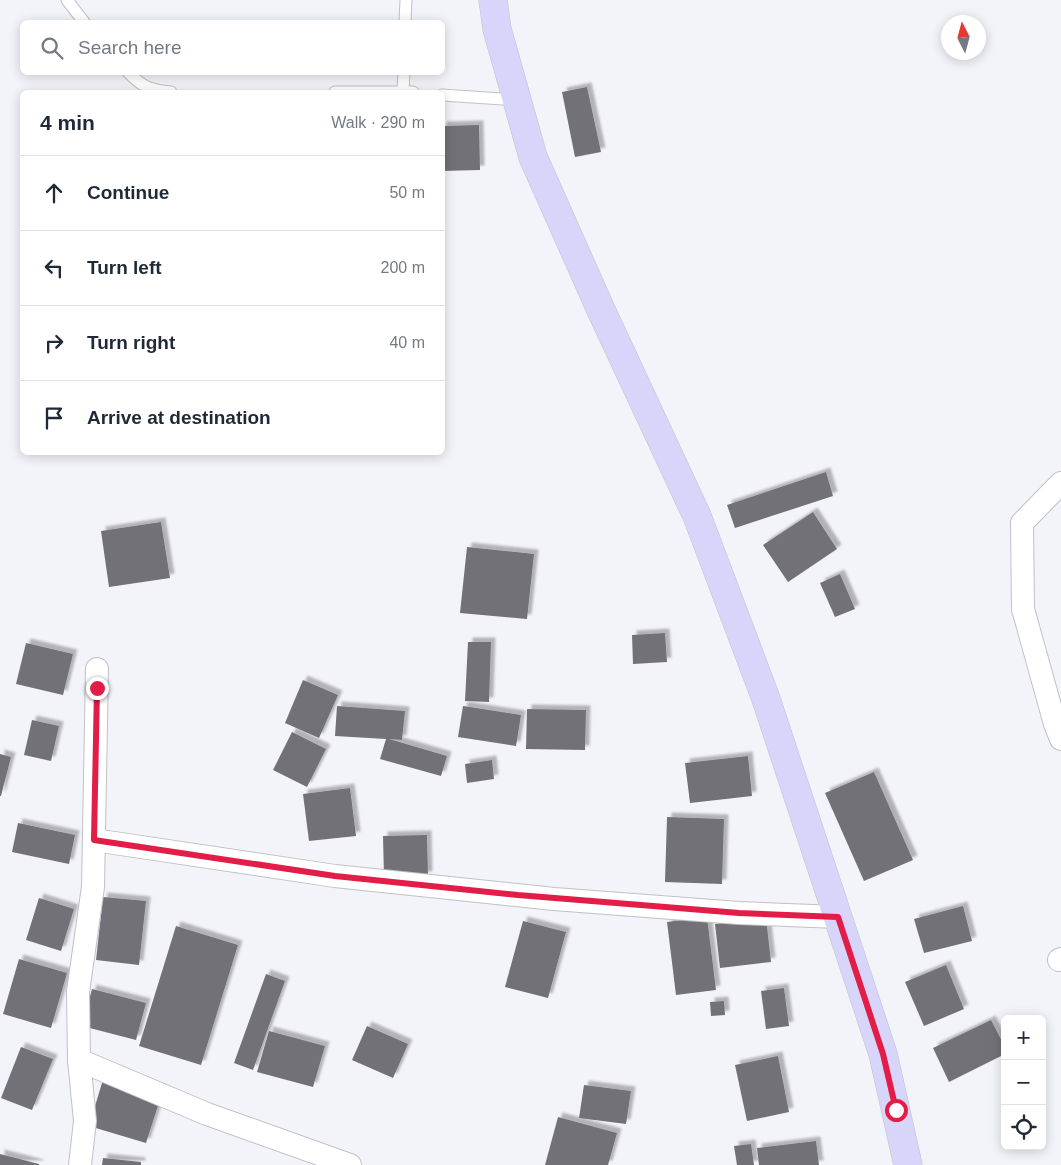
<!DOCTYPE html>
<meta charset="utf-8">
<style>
:root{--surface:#fff;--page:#f2f2f3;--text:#1f2937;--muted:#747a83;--line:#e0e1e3}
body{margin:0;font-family:Arial,sans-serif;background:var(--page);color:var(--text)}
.controls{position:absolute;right:15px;bottom:15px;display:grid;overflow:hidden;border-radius:8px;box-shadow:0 2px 12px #0003}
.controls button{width:45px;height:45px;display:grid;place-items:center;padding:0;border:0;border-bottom:1px solid var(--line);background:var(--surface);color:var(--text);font:25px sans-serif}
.compass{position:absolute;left:941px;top:15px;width:45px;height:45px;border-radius:50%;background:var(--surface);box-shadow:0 2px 12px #0003;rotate:354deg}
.stop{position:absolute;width:15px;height:15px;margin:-11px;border:4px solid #e11d48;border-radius:50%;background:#fff}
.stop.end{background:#e11d48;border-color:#fff;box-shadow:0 1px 5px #0008}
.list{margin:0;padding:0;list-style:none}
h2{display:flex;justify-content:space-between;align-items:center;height:65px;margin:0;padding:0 20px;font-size:21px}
h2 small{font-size:16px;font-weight:400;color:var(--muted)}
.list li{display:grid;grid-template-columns:32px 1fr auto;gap:15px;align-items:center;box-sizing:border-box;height:75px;padding:0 20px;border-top:1px solid var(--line)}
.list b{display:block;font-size:19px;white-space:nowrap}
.list em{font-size:16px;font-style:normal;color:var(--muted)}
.icon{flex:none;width:28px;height:28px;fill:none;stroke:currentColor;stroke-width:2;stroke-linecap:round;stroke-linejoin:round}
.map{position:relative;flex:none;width:1061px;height:1165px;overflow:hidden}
.search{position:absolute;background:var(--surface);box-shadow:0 2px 12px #0003;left:20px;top:20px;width:425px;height:55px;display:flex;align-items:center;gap:12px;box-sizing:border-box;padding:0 18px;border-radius:8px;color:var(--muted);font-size:19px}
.panel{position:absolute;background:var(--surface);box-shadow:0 2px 12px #0003;left:20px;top:90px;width:425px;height:365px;border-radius:8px}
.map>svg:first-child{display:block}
</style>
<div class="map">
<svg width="1061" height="1165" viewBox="0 0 1061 1165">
<defs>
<filter id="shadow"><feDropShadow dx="4.5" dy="-4.5" stdDeviation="1" flood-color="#0004"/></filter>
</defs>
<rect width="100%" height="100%" fill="#f3f3fa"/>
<g fill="#717177" filter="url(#shadow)">
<polygon points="587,87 601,152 575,157 562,92"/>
<polygon points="479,125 480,170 442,171 442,126"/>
<polygon points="826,472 833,496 735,528 727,505"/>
<polygon points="813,512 837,549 788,582 763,545"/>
<polygon points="161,522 170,578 109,587 101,531"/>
<polygon points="467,547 534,554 527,619 460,613"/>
<polygon points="840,574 855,609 835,617 820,583"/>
<polygon points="665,633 667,662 633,664 632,635"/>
<polygon points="468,642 491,642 489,702 465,701"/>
<polygon points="26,643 73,654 63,695 16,684"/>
<polygon points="303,680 338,695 319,738 285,723"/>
<polygon points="337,706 405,711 402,740 389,739 447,756 441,776 380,759 386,739 335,736"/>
<polygon points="463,706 521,715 516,746 458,737"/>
<polygon points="527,709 586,710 585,750 526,749"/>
<polygon points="32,720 59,726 51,761 24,755"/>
<polygon points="292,732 326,749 307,787 273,770"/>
<polygon points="0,754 11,757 1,796 0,796"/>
<polygon points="748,756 752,796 690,803 685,763"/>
<polygon points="492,760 494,779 467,783 465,764"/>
<polygon points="874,772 913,860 864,881 825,793"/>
<polygon points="350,788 356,836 309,841 303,794"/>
<polygon points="667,817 724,819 722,884 665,882"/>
<polygon points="18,823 75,835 69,864 12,852"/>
<polygon points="427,835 428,876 384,877 383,836"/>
<polygon points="103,897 146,901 139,965 96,960"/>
<polygon points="39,898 74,909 61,951 26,940"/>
<polygon points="963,906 972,941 924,953 914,919"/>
<polygon points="707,917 716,990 676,995 667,922"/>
<polygon points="766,918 771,962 720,968 715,924"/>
<polygon points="523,921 566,932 548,998 505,987"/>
<polygon points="176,926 238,945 201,1065 139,1046"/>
<polygon points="19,959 67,973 51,1028 3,1014"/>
<polygon points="946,965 964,1009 924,1026 905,982"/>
<polygon points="266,974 285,981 253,1070 234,1063"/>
<polygon points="784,988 789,1026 766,1029 761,991"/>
<polygon points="92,989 146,1003 136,1040 82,1026"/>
<polygon points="724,1001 725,1015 711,1016 710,1002"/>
<polygon points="991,1020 1005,1047 1005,1054 949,1082 933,1048"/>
<polygon points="367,1026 408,1044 393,1078 352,1060"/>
<polygon points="269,1031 325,1046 313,1087 257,1072"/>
<polygon points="21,1047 53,1059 32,1110 1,1098"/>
<polygon points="778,1056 789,1112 747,1121 735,1065"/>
<polygon points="105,1073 163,1090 146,1143 89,1126"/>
<polygon points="584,1085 631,1091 626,1124 579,1118"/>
<polygon points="558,1117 617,1133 608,1165 545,1165"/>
<polygon points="816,1141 819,1165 759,1165 757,1148"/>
<polygon points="751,1144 754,1165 737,1165 734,1146"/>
<polygon points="0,1154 39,1164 39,1165 0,1165"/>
<polygon points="103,1158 141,1162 141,1165 102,1165"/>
</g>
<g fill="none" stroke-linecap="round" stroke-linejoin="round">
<g stroke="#c0c1c7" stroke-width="13">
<g id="lane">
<polyline points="67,0 84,22"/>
<polyline points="405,22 406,0"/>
<path d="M 128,72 C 143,88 151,90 171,92"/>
<polyline points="335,92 413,92"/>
<polyline points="403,92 404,72"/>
<polyline points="442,95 517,100"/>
</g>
</g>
<g stroke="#c0c1c7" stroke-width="24">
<g id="street">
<polyline points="1061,483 1022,523 1023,609 1055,724 1061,739"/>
<polyline points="94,840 335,876 554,899 739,913 838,917"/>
<polyline points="1059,960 1061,959"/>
<polyline points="79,1060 207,1114 350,1165"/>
<polyline points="80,1165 85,1121 79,1060 78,992 93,887 97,669"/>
</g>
</g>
<g stroke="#c0c1c7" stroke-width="29">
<polyline id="secondary" points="493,0 497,29 533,157 601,310 697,516 766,699 883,1054 908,1165"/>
</g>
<use href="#lane" stroke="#fff" stroke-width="11"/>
<use href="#street" stroke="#fff" stroke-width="22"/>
<use href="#secondary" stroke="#d7d5f9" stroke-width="28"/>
</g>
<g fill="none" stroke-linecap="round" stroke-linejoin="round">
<polyline stroke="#e11d48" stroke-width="6" points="97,688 94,840 335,876 518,895 739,913 838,917 883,1054 896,1110"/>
</g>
</svg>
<div class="controls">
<button>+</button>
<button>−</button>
<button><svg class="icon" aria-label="locate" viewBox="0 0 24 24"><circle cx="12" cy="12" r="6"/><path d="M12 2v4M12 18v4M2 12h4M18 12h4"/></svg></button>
</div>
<svg class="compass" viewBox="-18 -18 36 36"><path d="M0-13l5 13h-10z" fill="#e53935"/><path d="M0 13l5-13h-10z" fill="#747a83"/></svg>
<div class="stop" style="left:896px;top:1110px"></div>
<div class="stop end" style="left:97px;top:688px"></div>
<div class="search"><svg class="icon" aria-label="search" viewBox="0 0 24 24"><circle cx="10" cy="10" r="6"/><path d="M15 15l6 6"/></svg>Search here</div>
<section class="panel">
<h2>4 min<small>Walk · 290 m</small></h2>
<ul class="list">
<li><svg class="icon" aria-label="ahead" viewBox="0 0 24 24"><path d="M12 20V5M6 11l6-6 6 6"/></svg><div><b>Continue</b></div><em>50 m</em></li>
<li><svg class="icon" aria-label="left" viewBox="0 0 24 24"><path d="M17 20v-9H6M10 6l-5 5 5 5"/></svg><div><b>Turn left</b></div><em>200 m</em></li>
<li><svg class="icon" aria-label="right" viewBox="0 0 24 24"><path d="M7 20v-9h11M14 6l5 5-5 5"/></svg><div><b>Turn right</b></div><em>40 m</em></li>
<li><svg class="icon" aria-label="arrive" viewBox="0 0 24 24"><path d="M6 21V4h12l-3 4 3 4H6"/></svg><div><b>Arrive at destination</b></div></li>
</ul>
</section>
</div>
